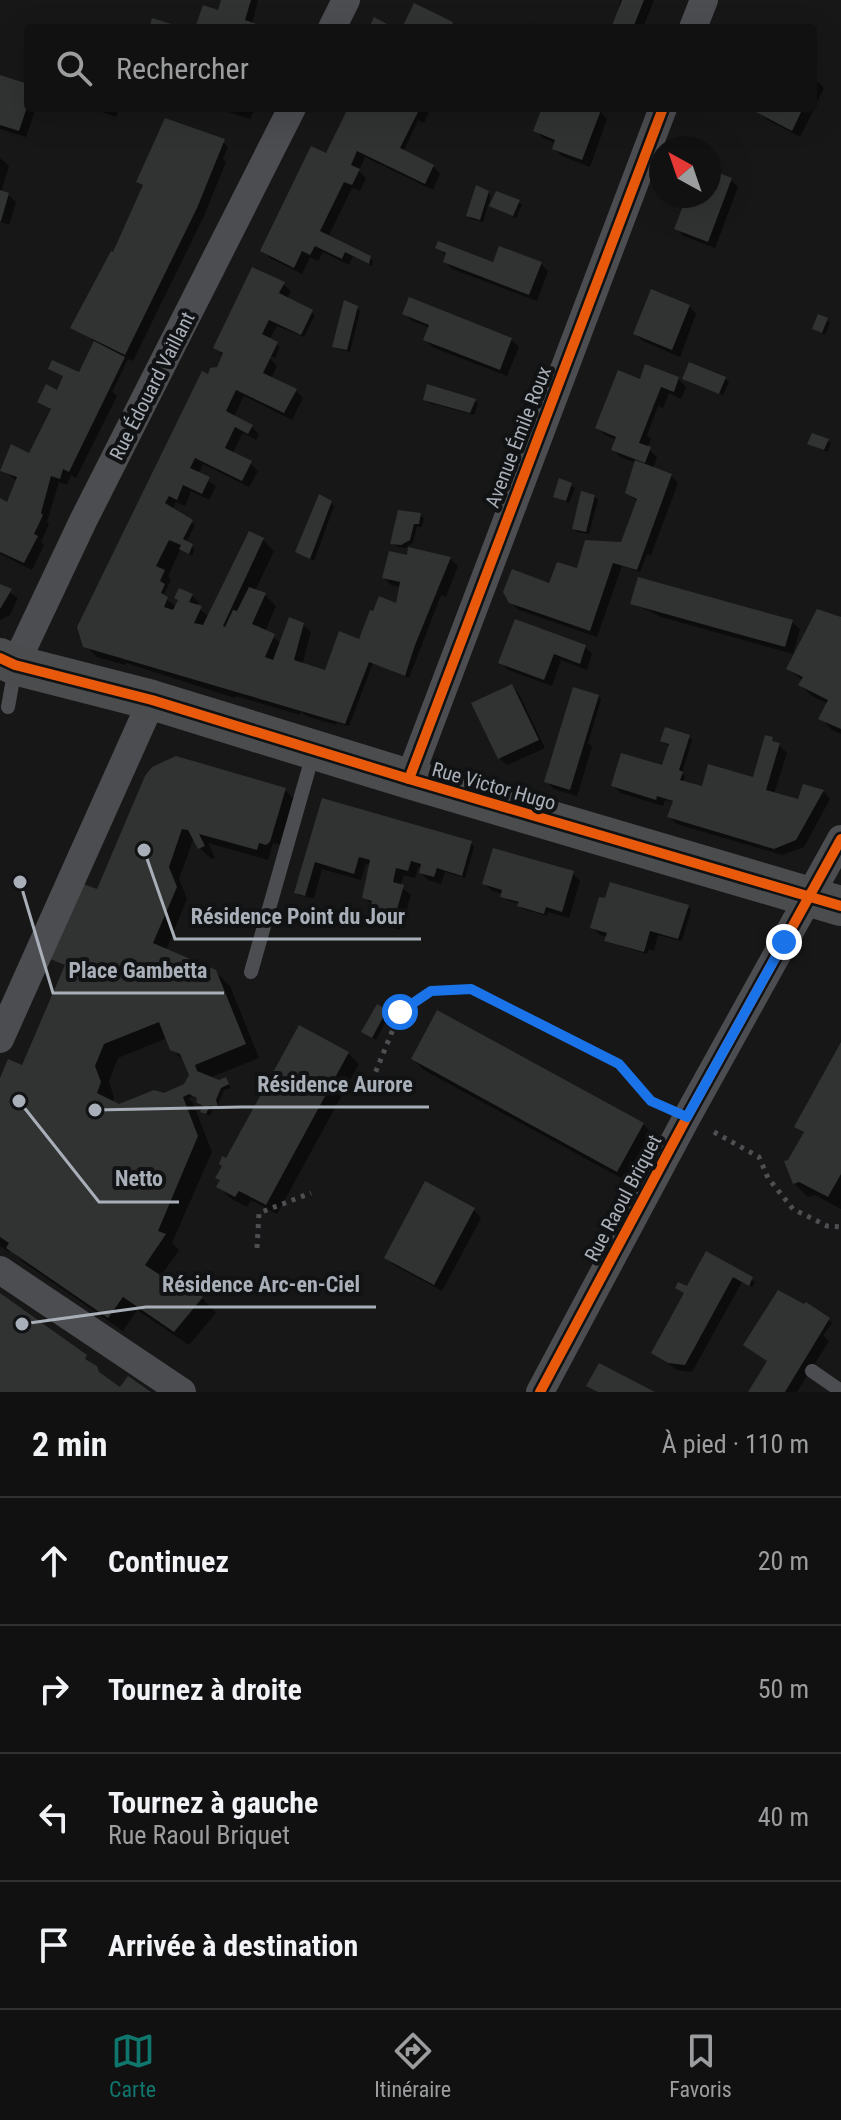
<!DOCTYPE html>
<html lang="fr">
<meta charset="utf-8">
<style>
:root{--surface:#111;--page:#1e1f1f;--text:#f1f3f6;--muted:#9c9d9f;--line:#303131;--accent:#0f766e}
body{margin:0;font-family:"Roboto Condensed",sans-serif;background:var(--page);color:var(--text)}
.compass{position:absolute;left:649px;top:136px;width:72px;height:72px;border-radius:50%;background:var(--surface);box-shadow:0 8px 32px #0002;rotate:320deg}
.stop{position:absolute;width:24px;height:24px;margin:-18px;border:6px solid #1a73e8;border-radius:50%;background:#fff}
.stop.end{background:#1a73e8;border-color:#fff;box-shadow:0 2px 8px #0008}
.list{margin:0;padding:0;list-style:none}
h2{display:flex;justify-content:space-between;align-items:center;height:104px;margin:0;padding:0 32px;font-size:34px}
h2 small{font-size:26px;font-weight:400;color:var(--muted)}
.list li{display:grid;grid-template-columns:52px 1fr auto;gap:24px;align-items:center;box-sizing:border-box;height:128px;padding:0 32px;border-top:2px solid var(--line)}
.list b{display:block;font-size:30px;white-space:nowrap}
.list p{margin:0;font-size:26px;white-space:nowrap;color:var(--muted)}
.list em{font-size:26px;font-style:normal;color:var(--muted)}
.icon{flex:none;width:44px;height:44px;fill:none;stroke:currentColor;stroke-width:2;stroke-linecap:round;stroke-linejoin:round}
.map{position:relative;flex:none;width:841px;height:1392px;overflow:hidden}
.search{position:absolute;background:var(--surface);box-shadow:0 8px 32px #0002;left:24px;right:24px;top:24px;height:88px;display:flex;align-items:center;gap:20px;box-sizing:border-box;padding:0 28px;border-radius:8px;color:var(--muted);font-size:30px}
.sheet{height:616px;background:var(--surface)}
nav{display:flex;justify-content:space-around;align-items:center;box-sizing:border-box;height:112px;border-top:2px solid var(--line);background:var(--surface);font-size:22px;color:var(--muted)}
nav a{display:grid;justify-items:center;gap:4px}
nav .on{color:var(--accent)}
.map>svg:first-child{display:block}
</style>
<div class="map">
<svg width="841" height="1392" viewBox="0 0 841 1392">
<rect width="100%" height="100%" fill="#171717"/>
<g fill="#0007" fill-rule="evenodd">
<polygon points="223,0 258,0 252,24 264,28 197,28 219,12"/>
<polygon points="620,0 654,0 643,28 615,28"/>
<polygon points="532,23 540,26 542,28 530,28"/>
<polygon points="0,77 28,86 28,108 36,108 26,137 0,129"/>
<polygon points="813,78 824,88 800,137 766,119 758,112 760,108 813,108"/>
<polygon points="90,108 119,108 116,117"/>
<polygon points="216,108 256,108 250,119"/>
<polygon points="351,108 431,108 424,123 418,120 403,152 433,166 440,174 433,190 365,157 359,171 366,178 360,191 352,188 328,237 370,258 373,261 372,266 353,256 349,265 323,252 318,261 310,257 302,274 270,258 262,250 327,155"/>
<polygon points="544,108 559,108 569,112 570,108 591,108 600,111 607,119 590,167 562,156 554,148 556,143 543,138 535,130"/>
<polygon points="220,140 228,147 223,159 226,162 204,216 133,361 128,359 112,392 117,396 76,478 71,475 67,485 59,482 47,522 49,524 41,542 44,545 32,570 0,554 0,501 16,507 17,481 3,470 30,455 52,411 40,401 58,393 65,377 51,369 87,378 95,342 89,337 114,255 145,186 139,182"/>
<polygon points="0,158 9,166 1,192 8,195 16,202 9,225 0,221"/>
<polygon points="709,171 731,180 738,187 715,248 684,236 676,228 689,196 709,196"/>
<polygon points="488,193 491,196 483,222 471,219 468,216"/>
<polygon points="519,202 522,205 516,218 492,206"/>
<polygon points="437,248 494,264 541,264 548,271 537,301 452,269 445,261 447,256"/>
<polygon points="283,284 291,291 287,299 315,315 304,337 277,326 269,340 280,347 275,358 267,355 277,366 271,379 295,390 303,398 292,420 244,396 233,418 251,426 259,434 256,440 243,433 232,454 250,463 258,471 249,487 203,464 198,474 216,486 209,500 191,491 185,506 176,502 173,509 195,525 186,543 195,549 192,556 181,548 168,576 171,580 163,596 177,608 192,595 199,603 197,607 209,617 263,540 274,551 255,591 265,595 276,606 265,632 281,643 303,625 311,632 302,665 326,672 397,606 401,587 391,585 384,577 408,557 410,550 450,559 458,566 446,597 441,595 409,678 373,663 349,726 337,723 336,725 309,717 300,712 300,715 236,696 235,698 126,663 125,665 97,657 85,645 209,376 218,368 223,355 215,348"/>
<polygon points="689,306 696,314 680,357 643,341 635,334"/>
<polygon points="357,308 360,311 350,352 338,349 335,346"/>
<polygon points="404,313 511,340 519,347 507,376 432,347 425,339 430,328 412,321"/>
<polygon points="826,320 830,323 825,335 814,328"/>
<polygon points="690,365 725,379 729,382 723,395 688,382 684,378"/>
<polygon points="678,379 686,387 681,399 669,393 663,408 658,406 647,435 651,439 647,448 657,457 653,469 671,476 678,483 651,555 647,554 640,572 622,566 597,637 519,610 510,602 550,585 622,545 638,502 627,493 636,463 620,457 613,449 617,440 605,435 598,428 641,382"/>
<polygon points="426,399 475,401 478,404 474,415 429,403"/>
<polygon points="828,441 831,444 827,452 809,443"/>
<polygon points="571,485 575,488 569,503 555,496"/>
<polygon points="594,496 598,500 589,534 577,532 574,529"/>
<polygon points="330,502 334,506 314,561 298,552"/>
<polygon points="420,515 424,518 422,527 417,527 413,543 405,548 396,546 392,543"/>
<polygon points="0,586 18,598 10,615 0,620"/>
<polygon points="633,603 792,622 800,629 793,654 661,617"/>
<polygon points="841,619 841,734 832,730 821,718 828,704 812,696 800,685 803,681 789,669"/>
<polygon points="585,647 592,654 587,670 561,660 552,686 508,670 501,662"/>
<polygon points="512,686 519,694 545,748 507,765 499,758"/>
<polygon points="598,696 601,700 588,743 592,747 577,796 554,789 547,782"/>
<polygon points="689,737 692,740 682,773 685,777 683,783 703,788 754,780 767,738 779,745 787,753 774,794 800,802 823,791 830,799 804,847 782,855 677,824 669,817 674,802 665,800 663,806 621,793 613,786 664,768 670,748 662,740"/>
<path d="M 147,778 L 285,790 L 296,801 L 283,845 L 273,843 L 268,860 L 208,843 L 215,858 L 211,859 L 200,848 L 194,837 L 179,879 L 187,899 L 166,950 L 215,971 L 230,986 L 259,1058 L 209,1078 L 219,1082 L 225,1079 L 231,1088 L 224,1090 L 218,1104 L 220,1109 L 214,1107 L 210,1116 L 202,1112 L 204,1106 L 199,1099 L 193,1096 L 188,1099 L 193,1103 L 212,1152 L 172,1243 L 179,1250 L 160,1277 L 173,1286 L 189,1284 L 216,1313 L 189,1345 L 137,1310 L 123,1331 L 23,1262 L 10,1249 L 9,1252 L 0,1246 L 0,1083 L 23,1068 L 66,966 L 53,959 L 99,892 ZM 167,1038 L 172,1049 L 186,1063 L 191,1075 L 183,1094 L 164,1095 L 119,1106 L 112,1103 L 114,1098 L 109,1081 L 118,1058 Z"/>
<polygon points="324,800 471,843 474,847 465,878 445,872 441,884 428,880 421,873 422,868 418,867 415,878 404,875 400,886 411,895 400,930 378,923 370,915 373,906 364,897 371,865 366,864 361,880 322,869 314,898 300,896 296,893"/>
<polygon points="572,873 580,881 569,918 548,912 547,916 523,909 521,904 506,900 503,894 492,891 484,883"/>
<polygon points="688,907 691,910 682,941 658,935 654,951 649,949 647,954 610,943 608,937 600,935 592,927"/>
<polygon points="386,1012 389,1015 376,1040 367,1035"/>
<polygon points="841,1046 841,1209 815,1195 808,1197 794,1183 805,1134 797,1126"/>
<polygon points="348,1053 359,1064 277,1214 251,1200 247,1207 230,1198 218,1186 227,1160"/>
<polygon points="413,1059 643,1124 654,1136 628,1182 424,1070"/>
<polygon points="474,1210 481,1218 442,1291 394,1265 386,1257"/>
<polygon points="707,1254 755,1282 752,1287 742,1282 692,1372 677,1370 653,1353"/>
<polygon points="829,1320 832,1323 823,1335 829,1341 797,1392 750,1392 769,1362 746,1345"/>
</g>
<g fill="#313232" fill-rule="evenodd">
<polygon points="221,0 251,0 245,20 268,28 195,28 203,5 218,10"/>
<polygon points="622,0 644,0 633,28 611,28"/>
<polygon points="414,3 453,22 451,28 402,28"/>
<polygon points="374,17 387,24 395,28 369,28"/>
<polygon points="152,18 181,27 181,28 156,28 150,25"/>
<polygon points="0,75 28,84 28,104 19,131 0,125"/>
<polygon points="348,108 420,108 400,148 434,165 425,184 357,151 351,165 360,169 352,185 344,182 320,231 371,256 369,264 345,252 342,259 315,246 310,255 302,251 294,268 260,251 311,146 326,153"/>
<polygon points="542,108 601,110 582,160 552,149 555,140 533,131"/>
<polygon points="758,108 803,108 792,131 756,112"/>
<polygon points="165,118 225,139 197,208 125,355 70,328 111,251 113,252 143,185 136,182"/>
<polygon points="709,169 732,178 708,242 674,229 687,196 709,196"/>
<polygon points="476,185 489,191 480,220 466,216"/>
<polygon points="0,190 9,193 1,221 0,221"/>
<polygon points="496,191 520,200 513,216 489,206"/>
<polygon points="438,241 493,262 499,246 542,262 529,295 443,262 446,253 435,248"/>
<polygon points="252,267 285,282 279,293 313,310 301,335 269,320 262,334 278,342 263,373 297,389 284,413 236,390 226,411 253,425 248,434 235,427 225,448 252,461 242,481 195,458 190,468 210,477 202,494 183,485 177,500 169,496 165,503 193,520 183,539 193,544 189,554 179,549 181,545 169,540 156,566 165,570 160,581 165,584 161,593 168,597 164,607 173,610 178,600 174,598 179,588 193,594 189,602 202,606 194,623 203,625 249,531 264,538 223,626 225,627 233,610 237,611 249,587 266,593 252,624 275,634 265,657 273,660 289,617 304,623 294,660 325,670 339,631 359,639 370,610 373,611 379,596 396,603 400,582 382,578 389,551 407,555 408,547 451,557 415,645 405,676 369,662 345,724 83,647 77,627 202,371 208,374 210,368 217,367 223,353 213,348"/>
<polygon points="651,289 690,305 672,350 633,334"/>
<polygon points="409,297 512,338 500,370 423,340 429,325 402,314"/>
<polygon points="344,300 358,306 347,350 332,347"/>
<polygon points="818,314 828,318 822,333 812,329"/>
<polygon points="94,341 125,357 69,472 63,469 60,479 51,476 41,513 43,515 34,534 38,536 24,563 0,552 0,498 7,502 17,477 0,471 11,444 29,453 51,409 37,402 46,384 57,390 63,376 48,369 52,360 79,372"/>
<polygon points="689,362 726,377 719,394 682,379"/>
<polygon points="645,364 679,377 674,392 661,387 639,443 651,447 645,463 611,450 616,437 595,428 618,370 640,379"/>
<polygon points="427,384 476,399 470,413 423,400"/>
<polygon points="812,433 829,439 824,450 807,444"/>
<polygon points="635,460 672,474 637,570 613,563 590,631 509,603 503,592 512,569 549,583 557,562 577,568 585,540 621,542 637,499 625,493"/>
<polygon points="559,478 572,483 566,501 553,497"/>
<polygon points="581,491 595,495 586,532 572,529"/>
<polygon points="319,494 332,501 310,559 295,552"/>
<polygon points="398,510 421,513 419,524 414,524 410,540 401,545 390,544"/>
<polygon points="638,577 793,620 785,647 630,604"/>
<polygon points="0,584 12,589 0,609"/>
<polygon points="817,609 841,617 841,729 818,719 828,700 798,685 803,677 786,669"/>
<polygon points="515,619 586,645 580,664 554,654 544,680 498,663"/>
<polygon points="512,684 539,740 498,759 471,703"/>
<polygon points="573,687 599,695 570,790 544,782"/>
<polygon points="665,727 690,735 679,770 683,772 680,780 702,786 708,764 753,777 765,735 773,737 772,741 780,743 766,790 798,799 803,784 824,790 796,840 774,849 667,817 673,801 657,796 656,800 611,786 621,753 662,765 669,744 660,741"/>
<path d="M 176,756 L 286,788 L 270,842 L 266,845 L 259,843 L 257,850 L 199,834 L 205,846 L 198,849 L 188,830 L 182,829 L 169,867 L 177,887 L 153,943 L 216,970 L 246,1044 L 195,1065 L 197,1071 L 219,1080 L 226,1077 L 229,1084 L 221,1088 L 216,1100 L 218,1106 L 212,1108 L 210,1105 L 206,1114 L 200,1112 L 203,1106 L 196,1102 L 197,1098 L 189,1094 L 183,1097 L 198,1136 L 158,1231 L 166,1234 L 145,1265 L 172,1283 L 180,1275 L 190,1283 L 188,1287 L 203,1297 L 174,1332 L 123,1297 L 108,1318 L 6,1248 L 9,1243 L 0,1237 L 0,1078 L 8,1059 L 22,1065 L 65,965 L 50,959 L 83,884 L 97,889 L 145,776 L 152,767 ZM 159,1022 L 170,1050 L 180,1054 L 189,1075 L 184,1084 L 164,1093 L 154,1090 L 119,1104 L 97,1093 L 101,1082 L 95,1066 L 104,1044 Z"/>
<polygon points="322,798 472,841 462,876 437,868 434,877 419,873 421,864 411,861 408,871 396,868 393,882 404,885 393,923 368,916 372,901 362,898 370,860 359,857 354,874 315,862 305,896 294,893"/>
<polygon points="493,848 574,871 562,912 546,907 544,914 517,906 519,902 500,897 502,890 482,884"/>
<polygon points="610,882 689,905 678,939 650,931 644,952 604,941 607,933 590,928 599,897 605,898"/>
<polygon points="377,1004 387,1010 372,1038 361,1032"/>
<polygon points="437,1010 644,1123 617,1172 411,1059"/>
<polygon points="299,1025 349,1052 266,1205 239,1191 235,1197 216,1187 220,1180 215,1178 222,1166 219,1164 222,1156 226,1158"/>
<polygon points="841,1042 841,1174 828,1197 799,1182 793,1184 784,1161 788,1160 804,1132 794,1127"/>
<polygon points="425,1181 475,1208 434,1285 384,1258"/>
<polygon points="706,1251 753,1277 749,1286 733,1277 685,1365 668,1363 651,1353 684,1293 675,1288 678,1282 687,1286"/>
<polygon points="778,1290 804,1304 806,1302 830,1318 785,1392 748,1392 767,1361 743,1345"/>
<polygon points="0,1293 87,1355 85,1359 97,1366 99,1372 120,1387 128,1376 151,1392 0,1392"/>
<polygon points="599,1363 655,1392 598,1392 586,1386"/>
</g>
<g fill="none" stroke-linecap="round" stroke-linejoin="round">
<g stroke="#4d4f52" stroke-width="5" stroke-dasharray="4 6" stroke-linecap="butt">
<polyline points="372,1081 400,1012 431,991 471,989 619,1064 651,1101 659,1104"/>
<polyline points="714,1132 759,1157 768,1178 793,1209 827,1226 841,1227"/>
<polyline points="257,1248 259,1213 311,1193"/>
</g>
<g stroke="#4c4d50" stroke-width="14">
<polyline points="8,707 15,668"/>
<polyline points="251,972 313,754"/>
<polyline points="812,1371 841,1391"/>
</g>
<g stroke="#4c4d50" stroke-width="28">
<polyline points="332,28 346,0"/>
<polyline points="693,28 704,0"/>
<polyline points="15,665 83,521 292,108"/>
<polyline points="409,779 663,108"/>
<polyline points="0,1039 152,700"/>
<polyline points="0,1270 182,1392"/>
<polyline points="540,1392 687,1117 841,839"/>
</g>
<polyline stroke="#4b4c4e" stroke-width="40" points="0,658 15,665 152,700 409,779 841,906"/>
<g stroke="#111213" stroke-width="15">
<g id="cycleway">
<polyline points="0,658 15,665 152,700 409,779 841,906"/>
<polyline points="409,779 663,108"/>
<polyline points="540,1392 687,1117 841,839"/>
</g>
</g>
<use href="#cycleway" stroke="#e8590c" stroke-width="10"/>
</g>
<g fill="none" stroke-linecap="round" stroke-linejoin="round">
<polyline stroke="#1a73e8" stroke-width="10" points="400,1012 431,991 471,989 619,1064 651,1101 687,1117 784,942"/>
</g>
<g text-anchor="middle" stroke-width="8" stroke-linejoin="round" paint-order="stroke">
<g font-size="20" fill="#a9afb8" stroke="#111213">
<text transform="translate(152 386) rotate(-63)" y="7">Rue Édouard Vaillant</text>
<text transform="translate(518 437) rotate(-69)" y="7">Avenue Émile Roux</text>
<text transform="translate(494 786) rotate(16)" y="7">Rue Victor Hugo</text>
<text transform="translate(623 1198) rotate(-62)" y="7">Rue Raoul Briquet</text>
</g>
</g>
<path fill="none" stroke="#a9afb8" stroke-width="3" d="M144 850L175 939H421M20 882L53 993H224M95 1110L242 1107H429M19 1101L99 1202H179M22 1324L146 1307H376"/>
<g fill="#a9afb8" stroke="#111213" stroke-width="3">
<circle cx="144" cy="850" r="8"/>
<circle cx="20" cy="882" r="8"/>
<circle cx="95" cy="1110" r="8"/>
<circle cx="19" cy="1101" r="8"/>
<circle cx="22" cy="1324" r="8"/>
</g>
<g font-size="22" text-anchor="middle" font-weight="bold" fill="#a9afb8" stroke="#111213" stroke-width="8" stroke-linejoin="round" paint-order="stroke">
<text x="298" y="924">Résidence Point du Jour</text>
<text x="138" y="978">Place Gambetta</text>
<text x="335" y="1092">Résidence Aurore</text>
<text x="139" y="1186">Netto</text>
<text x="261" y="1292">Résidence Arc-en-Ciel</text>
</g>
</svg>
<svg class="compass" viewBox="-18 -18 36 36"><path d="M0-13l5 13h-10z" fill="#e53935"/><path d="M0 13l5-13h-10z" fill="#9c9d9f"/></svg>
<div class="stop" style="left:400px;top:1012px"></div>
<div class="stop end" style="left:784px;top:942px"></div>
<div class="search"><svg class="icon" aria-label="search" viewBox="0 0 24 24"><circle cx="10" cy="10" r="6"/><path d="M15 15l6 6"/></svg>Rechercher</div>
</div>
<section class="sheet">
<h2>2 min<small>À pied · 110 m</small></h2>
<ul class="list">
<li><svg class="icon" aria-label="ahead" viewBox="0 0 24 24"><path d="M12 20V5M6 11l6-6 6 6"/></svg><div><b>Continuez</b></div><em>20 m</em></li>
<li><svg class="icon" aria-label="right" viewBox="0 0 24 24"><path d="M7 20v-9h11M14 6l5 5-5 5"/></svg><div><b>Tournez à droite</b></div><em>50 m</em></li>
<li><svg class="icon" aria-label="left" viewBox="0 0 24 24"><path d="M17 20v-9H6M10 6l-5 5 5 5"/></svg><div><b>Tournez à gauche</b><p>Rue Raoul Briquet</p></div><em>40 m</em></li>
<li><svg class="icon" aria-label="arrive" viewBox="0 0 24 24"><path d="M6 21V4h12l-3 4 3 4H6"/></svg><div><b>Arrivée à destination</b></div></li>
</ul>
</section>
<nav>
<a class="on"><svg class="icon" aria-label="map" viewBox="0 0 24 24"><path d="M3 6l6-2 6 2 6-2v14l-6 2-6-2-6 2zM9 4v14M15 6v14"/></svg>Carte</a>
<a><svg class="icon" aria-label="directions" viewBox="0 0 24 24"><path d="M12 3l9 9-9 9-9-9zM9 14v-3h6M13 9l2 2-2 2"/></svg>Itinéraire</a>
<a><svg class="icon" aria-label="saved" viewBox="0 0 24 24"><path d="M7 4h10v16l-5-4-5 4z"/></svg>Favoris</a>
</nav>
